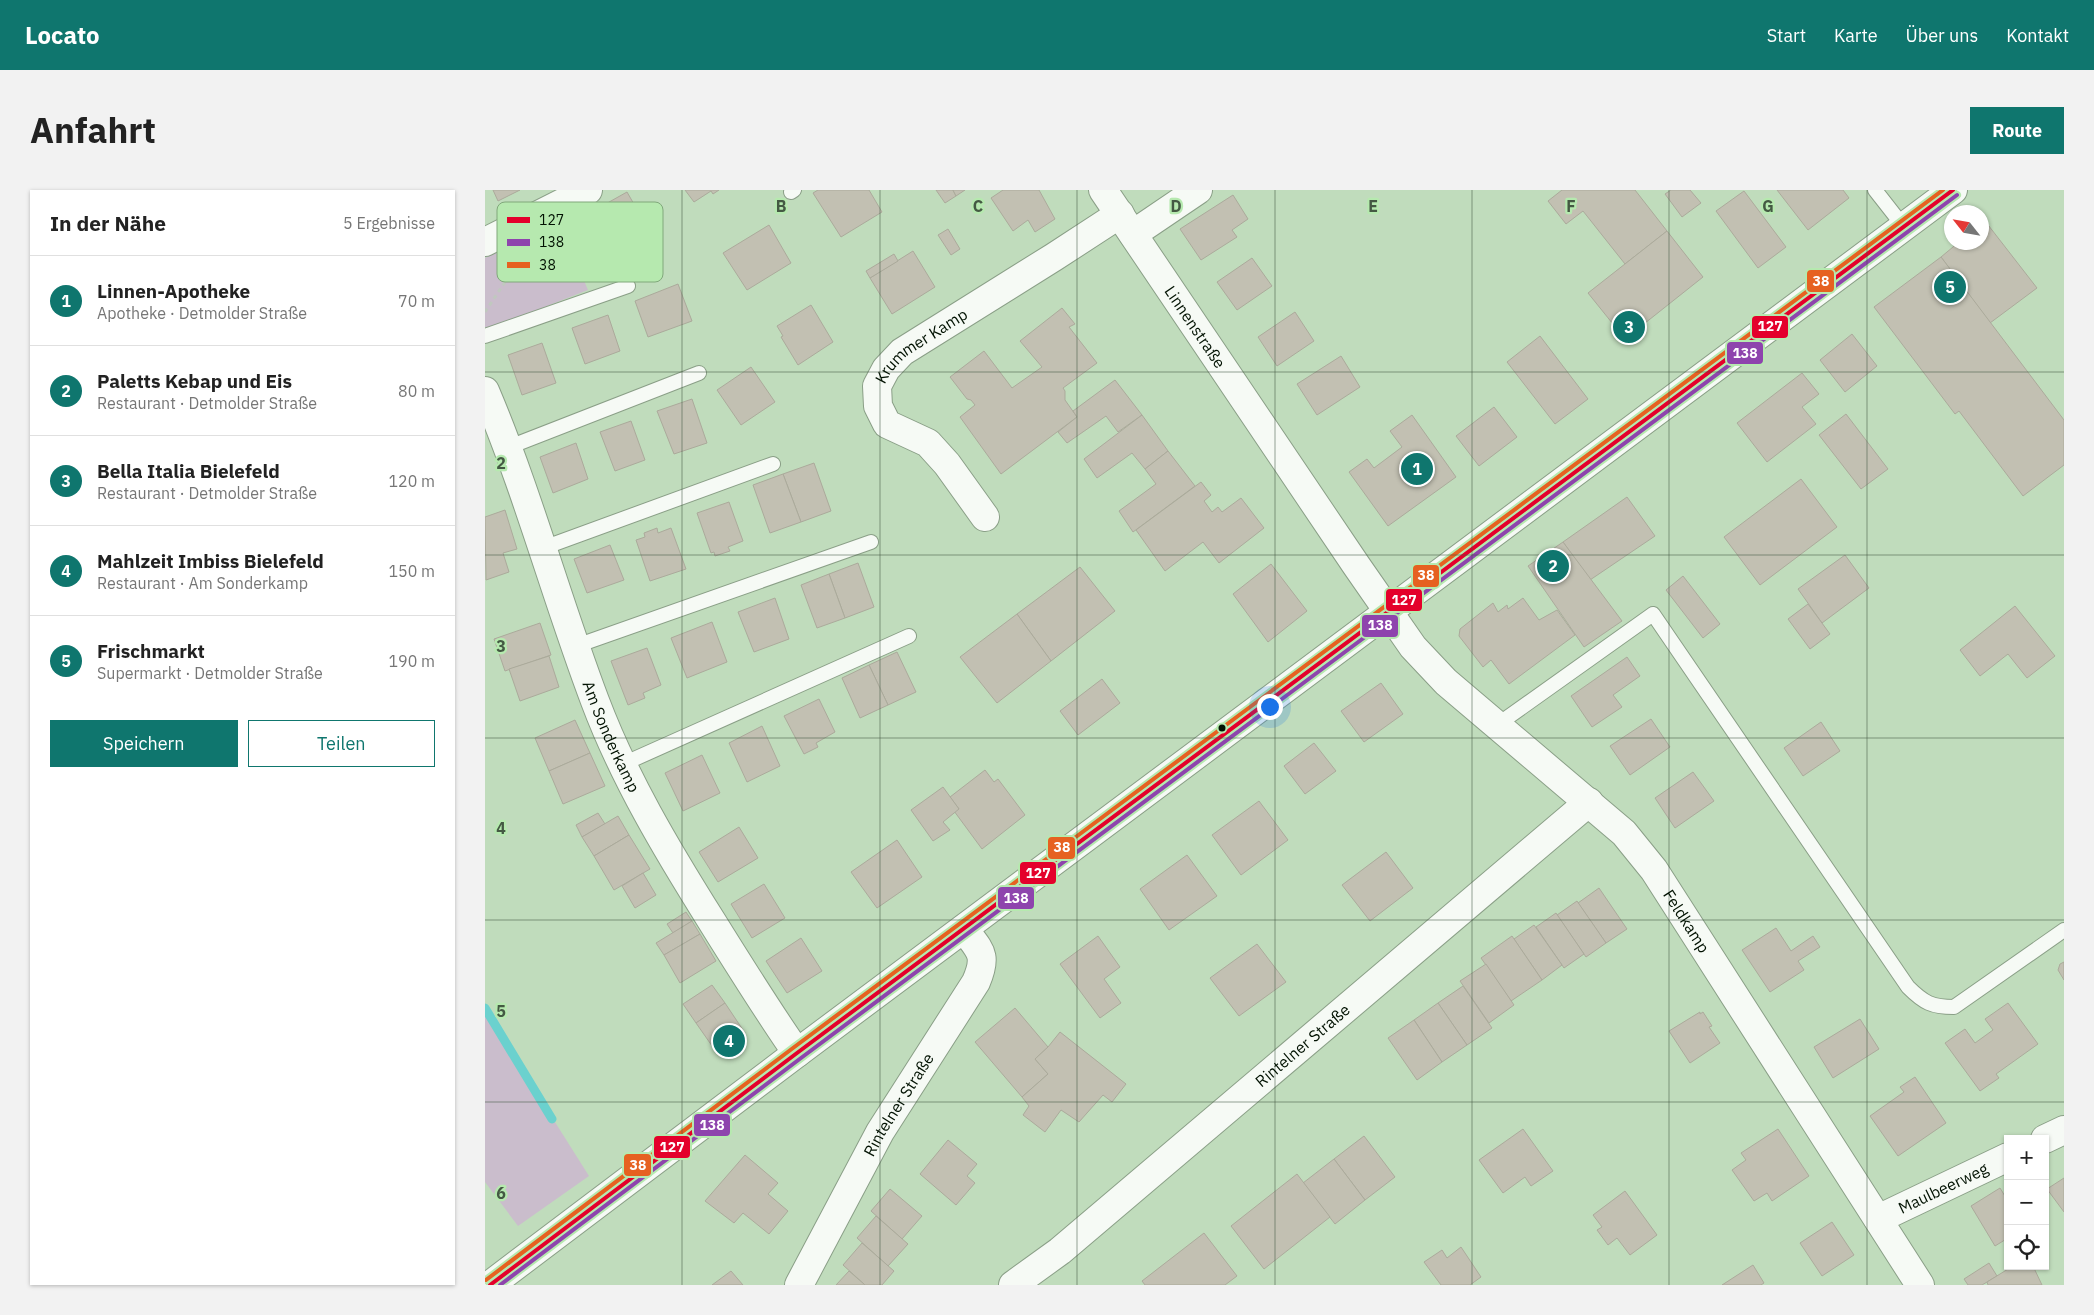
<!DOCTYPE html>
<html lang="de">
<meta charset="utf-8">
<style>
:root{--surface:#fff;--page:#f2f2f2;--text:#222;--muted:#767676;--line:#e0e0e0;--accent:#0f766e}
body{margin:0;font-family:"IBM Plex Sans",sans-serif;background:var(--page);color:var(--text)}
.controls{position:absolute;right:15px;bottom:15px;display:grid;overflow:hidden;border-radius:0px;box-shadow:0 1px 4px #0004}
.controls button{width:45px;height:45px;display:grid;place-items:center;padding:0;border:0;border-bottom:1px solid var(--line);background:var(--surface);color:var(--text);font:25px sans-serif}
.compass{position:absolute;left:1459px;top:15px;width:45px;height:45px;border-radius:50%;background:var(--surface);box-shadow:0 1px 4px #0004;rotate:301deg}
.you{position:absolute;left:784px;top:516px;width:18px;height:18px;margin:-12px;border:4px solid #fff;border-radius:50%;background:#1a73e8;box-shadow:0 0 0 8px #1a73e833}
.badge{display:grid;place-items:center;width:32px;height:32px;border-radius:50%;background:var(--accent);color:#fff;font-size:16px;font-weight:700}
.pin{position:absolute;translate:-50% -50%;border:2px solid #fff;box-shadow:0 1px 5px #0006}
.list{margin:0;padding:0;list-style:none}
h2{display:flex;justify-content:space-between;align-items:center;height:65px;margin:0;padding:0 20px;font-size:21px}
h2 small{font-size:16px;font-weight:400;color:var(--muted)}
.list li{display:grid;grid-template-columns:32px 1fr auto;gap:15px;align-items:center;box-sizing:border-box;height:90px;padding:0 20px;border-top:1px solid var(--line)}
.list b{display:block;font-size:19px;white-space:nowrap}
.list p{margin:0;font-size:16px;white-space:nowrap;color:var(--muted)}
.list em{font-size:16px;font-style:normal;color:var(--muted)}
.actions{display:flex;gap:10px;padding:15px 20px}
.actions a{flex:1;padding:11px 0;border:1px solid var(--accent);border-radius:0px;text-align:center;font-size:18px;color:var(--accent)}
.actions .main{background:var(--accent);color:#fff}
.icon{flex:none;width:28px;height:28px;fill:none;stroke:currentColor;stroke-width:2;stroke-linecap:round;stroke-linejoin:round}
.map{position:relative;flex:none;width:1579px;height:1095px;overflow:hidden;border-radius:0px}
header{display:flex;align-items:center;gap:30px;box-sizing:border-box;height:70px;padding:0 25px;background:var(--accent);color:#fff}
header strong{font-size:24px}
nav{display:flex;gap:28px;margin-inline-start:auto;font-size:18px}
.intro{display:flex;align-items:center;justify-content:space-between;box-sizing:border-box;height:120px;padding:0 30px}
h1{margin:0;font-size:35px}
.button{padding:12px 22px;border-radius:0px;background:var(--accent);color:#fff;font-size:18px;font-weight:700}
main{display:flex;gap:30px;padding:0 30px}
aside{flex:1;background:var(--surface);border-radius:0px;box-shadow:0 1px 4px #0004}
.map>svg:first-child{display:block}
</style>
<header>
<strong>Locato</strong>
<nav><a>Start</a><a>Karte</a><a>Über uns</a><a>Kontakt</a></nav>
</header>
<div class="intro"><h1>Anfahrt</h1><a class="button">Route</a></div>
<main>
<aside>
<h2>In der Nähe<small>5 Ergebnisse</small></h2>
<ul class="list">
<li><span class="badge">1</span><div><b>Linnen-Apotheke</b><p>Apotheke · Detmolder Straße</p></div><em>70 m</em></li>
<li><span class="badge">2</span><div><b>Paletts Kebap und Eis</b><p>Restaurant · Detmolder Straße</p></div><em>80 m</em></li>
<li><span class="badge">3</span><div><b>Bella Italia Bielefeld</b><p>Restaurant · Detmolder Straße</p></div><em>120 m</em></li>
<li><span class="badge">4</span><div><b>Mahlzeit Imbiss Bielefeld</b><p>Restaurant · Am Sonderkamp</p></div><em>150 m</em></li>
<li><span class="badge">5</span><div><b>Frischmarkt</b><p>Supermarkt · Detmolder Straße</p></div><em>190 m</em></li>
</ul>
<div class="actions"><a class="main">Speichern</a><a>Teilen</a></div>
</aside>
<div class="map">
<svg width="1579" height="1095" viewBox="0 0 1579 1095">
<rect width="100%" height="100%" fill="#c0dcbc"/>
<g fill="#cabdcc">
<polygon points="72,27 103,100 8,137 0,137 0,68"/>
<polygon points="0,821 104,986 33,1036 0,992"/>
</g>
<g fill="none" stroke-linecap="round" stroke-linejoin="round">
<polyline stroke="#6bd1ce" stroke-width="9" points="0,818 67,929"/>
</g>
<g fill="#c2c0b2" stroke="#abaa9b">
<polygon points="8,0 35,0 13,11"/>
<polygon points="200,0 234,0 228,4 226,1 209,12"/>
<polygon points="333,0 384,0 397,22 356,47 328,3"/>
<polygon points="451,0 468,0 471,6 460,13"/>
<polygon points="468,0 480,0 471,6"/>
<polygon points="518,0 554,0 570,29 550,42 543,30 528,41 506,8"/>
<polygon points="1077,0 1150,0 1182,41 1140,74 1098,21 1081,34 1063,11"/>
<polygon points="1186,0 1205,0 1216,13 1197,27 1180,4"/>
<polygon points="1292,0 1358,0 1364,8 1323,40"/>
<polygon points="1259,1 1301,57 1273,78 1231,21"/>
<polygon points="142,2 165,42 140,56 117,16"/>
<polygon points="748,5 763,29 747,40 752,47 716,70 695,39"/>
<polygon points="1500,31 1552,98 1505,133 1456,67 1474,52 1496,52 1496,34"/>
<polygon points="284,35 306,73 262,100 238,63"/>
<polygon points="463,39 475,59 466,65 453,45"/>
<polygon points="1182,41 1218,87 1140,149 1103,103"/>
<polygon points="428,61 450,97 407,124 385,88"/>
<polygon points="409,64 413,71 385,88 381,81"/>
<polygon points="1456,67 1579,230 1579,275 1538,306 1474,221 1470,224 1389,117"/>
<polygon points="767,68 787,96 752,120 732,92"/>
<polygon points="193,94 207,131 163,147 150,111"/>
<polygon points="326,115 348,152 313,175 296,147 298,146 292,136"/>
<polygon points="577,118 590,134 584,137 612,173 578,198 580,201 580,210 592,227 516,284 475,227 490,215 486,210 482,209 465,187 499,161 527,198 557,177 535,151"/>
<polygon points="810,122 829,151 792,176 773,147"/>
<polygon points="123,125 135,161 100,174 87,138"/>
<polygon points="1367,144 1392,176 1360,202 1335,170"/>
<polygon points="1055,146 1103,209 1070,234 1022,172"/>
<polygon points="57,153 71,193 37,205 23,165"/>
<polygon points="856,166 875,197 832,225 812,194"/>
<polygon points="266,177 290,212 256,235 232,200"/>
<polygon points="1317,183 1334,204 1317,217 1331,234 1282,272 1252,233"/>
<polygon points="630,190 657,225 633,242 621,226 582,253 573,242 592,227 588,221"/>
<polygon points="207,209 222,253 189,264 172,221"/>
<polygon points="1009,217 1032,247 994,276 971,246"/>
<polygon points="1361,224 1403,279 1376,299 1334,245"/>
<polygon points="657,225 683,261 660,279 647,263 612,288 599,269"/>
<polygon points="927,225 971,287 903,336 864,282 882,269 889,278 917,257 905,241"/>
<polygon points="146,231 160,270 130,281 115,242"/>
<polygon points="91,253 103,289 68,303 55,267"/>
<polygon points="683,261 710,296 648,342 634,321 671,294 660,279"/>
<polygon points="329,273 346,321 316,332 298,284"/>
<polygon points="298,284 316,332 285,343 268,295"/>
<polygon points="1316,289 1352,337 1275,395 1239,347"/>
<polygon points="716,292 726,305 719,311 727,322 733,317 737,322 756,308 779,338 734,373 718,352 680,381 651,340"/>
<polygon points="1142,307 1170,346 1105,390 1078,352"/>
<polygon points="244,312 258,351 243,357 245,361 230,366 229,362 226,363 212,323"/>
<polygon points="20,320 32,359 18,363 24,382 1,390 0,327"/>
<polygon points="172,338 173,343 186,338 201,379 165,391 151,350 160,347 159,343"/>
<polygon points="1078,352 1137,431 1099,457 1043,376"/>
<polygon points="125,355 139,390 102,403 89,369"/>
<polygon points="1360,365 1384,398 1337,433 1313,399"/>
<polygon points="373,373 389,417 360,428 344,384"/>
<polygon points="786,374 822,421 783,452 748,404"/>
<polygon points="595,377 630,421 566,471 532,424"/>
<polygon points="344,384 360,428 332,438 316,395"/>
<polygon points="1198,386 1235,434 1218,448 1181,400"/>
<polygon points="290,408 304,449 269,462 253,422"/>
<polygon points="1038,408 1054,430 1072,420 1090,445 1024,494 1006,470 998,477 974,446 975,439 1008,413 1013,422 1022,415 1023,419"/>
<polygon points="1323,414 1345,444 1325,459 1303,429"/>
<polygon points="1530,416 1570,466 1542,488 1523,464 1495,486 1475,460"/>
<polygon points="532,424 566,471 512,513 475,467"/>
<polygon points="227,432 242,472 202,488 186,448"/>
<polygon points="55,433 66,465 20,481 9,449"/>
<polygon points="162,458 176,495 158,503 160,508 143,515 126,471"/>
<polygon points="412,462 431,502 403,515 384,475"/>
<polygon points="64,466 74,497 35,511 24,479"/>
<polygon points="1142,467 1155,486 1128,505 1137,517 1107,537 1086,506"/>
<polygon points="384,475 403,515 375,528 357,488"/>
<polygon points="617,489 635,513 593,545 575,521"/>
<polygon points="896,493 918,524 879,552 856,521"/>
<polygon points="334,509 350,542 331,553 333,557 319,564 299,526"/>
<polygon points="1166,529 1185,557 1145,585 1125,556"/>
<polygon points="90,530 105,563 64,581 50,548"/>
<polygon points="1336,532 1355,561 1318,586 1299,558"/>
<polygon points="277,536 295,576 262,592 244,553"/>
<polygon points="829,553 851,581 820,604 799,576"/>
<polygon points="105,563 120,596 78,614 64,581"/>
<polygon points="217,565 235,603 198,621 180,583"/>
<polygon points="500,580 509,592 513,589 540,625 497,659 469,621 474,619 465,607"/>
<polygon points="1208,582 1229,611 1190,638 1170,608"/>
<polygon points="458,597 474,619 458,632 465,640 448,651 426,620"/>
<polygon points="774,611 803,650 756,685 727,645"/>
<polygon points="113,623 120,634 97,647 91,635"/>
<polygon points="133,626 144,645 109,666 97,647"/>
<polygon points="254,637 273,668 233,692 214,662"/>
<polygon points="144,645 165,679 129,700 109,666"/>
<polygon points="412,650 437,687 392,718 366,682"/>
<polygon points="901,662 928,698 885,731 857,695"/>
<polygon points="702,665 732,706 684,740 655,699"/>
<polygon points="158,683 171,705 150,718 137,696"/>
<polygon points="279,694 300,728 267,748 246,714"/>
<polygon points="1114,698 1142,739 1121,753 1093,713"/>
<polygon points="1092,711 1121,753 1101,767 1072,725"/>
<polygon points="201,722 207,731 188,743 182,734"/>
<polygon points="1071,723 1099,764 1079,778 1051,737"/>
<polygon points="207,731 215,744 179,765 171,753"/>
<polygon points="1049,735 1077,775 1057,790 1029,749"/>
<polygon points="1291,738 1306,761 1328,746 1335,757 1313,771 1319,780 1285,802 1257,760"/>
<polygon points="215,744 231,771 195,793 179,765"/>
<polygon points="613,746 635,777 619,789 636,813 615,828 575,774"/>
<polygon points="1027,746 1057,790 1026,811 996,768"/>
<polygon points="316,748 337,781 302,803 281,771"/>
<polygon points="772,754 801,792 754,826 725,788"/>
<polygon points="1579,772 1579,790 1573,780 1575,774"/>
<polygon points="1001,774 1029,815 1004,833 975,791"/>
<polygon points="227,795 240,813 211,833 198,814"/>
<polygon points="978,796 1007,838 982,855 953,813"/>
<polygon points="240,813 260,843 232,863 211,833"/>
<polygon points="953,813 982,855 957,872 929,830"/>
<polygon points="1523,813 1553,854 1511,884 1514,888 1495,901 1460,853 1480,839 1490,853 1508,840 1500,829"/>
<polygon points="530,818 563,857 550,869 563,884 537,907 490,852"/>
<polygon points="1215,822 1215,824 1218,822 1227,836 1224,837 1235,853 1205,873 1184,841"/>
<polygon points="1375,829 1394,859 1348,888 1329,857"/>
<polygon points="929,830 957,872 932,890 903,848"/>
<polygon points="575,842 641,894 627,912 618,905 594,932 576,920 560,942 538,925 544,916 537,907 563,884 550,869 563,857"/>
<polygon points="1430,887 1461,933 1413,966 1385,926 1419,902 1415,897"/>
<polygon points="1038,939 1068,981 1046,996 1040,987 1018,1003 994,970"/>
<polygon points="1293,939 1324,986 1287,1011 1282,1003 1269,1011 1247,980 1261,970 1256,963"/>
<polygon points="879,946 910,987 880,1010 849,969"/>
<polygon points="463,950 492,974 482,986 490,993 471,1015 435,984"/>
<polygon points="260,965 293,993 283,1004 303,1021 284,1044 258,1023 249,1033 220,1011"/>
<polygon points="849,969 880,1010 850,1034 818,993"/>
<polygon points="812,984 845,1027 779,1079 746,1036"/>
<polygon points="1579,988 1579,1022 1562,999"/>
<polygon points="1515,998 1523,1011 1523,1048 1510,1056 1486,1016"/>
<polygon points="405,999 437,1026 417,1049 386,1021"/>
<polygon points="1140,1001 1172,1045 1145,1065 1132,1048 1123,1055 1112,1040 1117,1037 1108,1025"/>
<polygon points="391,1026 423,1054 403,1076 372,1048"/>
<polygon points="1347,1032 1369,1065 1337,1086 1315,1053"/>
<polygon points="719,1043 752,1086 740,1095 660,1095 657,1091"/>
<polygon points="377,1053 409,1081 397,1095 380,1095 358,1075"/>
<polygon points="976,1057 996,1087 985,1095 956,1095 939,1072 957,1060 962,1068"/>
<polygon points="1504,1073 1512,1086 1497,1095 1483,1095 1479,1089"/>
<polygon points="1268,1075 1279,1093 1276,1095 1237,1095"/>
<polygon points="1528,1076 1548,1076 1557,1095 1503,1095 1502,1092"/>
<polygon points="246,1081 258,1095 227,1095"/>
<polygon points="364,1081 380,1095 351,1095"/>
</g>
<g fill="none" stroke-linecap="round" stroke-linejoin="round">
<g stroke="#8a9f87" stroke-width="16">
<g id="service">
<polyline points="1390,0 1419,37"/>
<polyline points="306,2 309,0"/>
<polyline points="0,146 143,96"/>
<polyline points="24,257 214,183"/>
<polyline points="58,358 288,274"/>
<polyline points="91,456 386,352"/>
<path d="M 1012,535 L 1168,424 L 1423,797 C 1439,813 1447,817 1469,817 L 1579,740"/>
<polyline points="138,574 424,446"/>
</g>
</g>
<g stroke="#8a9f87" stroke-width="30">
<g id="minor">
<path id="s1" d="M 618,0 L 871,375 L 928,457 L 961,492 L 1139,643 L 1169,680 L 1435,1095"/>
<polyline points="648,44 713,0"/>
<polyline points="0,52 103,0"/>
<path id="s2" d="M 0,201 C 43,302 71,408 110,511 C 139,588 182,660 226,730 C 254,775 282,820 312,863"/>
<path id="s3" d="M 500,327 L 462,274 L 443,253 L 402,234 L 393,216 L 392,196 L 401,179 L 417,162 L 569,67 L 635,24"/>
<polyline points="1560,949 1579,940"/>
<path id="s4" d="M 1393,1029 L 1523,967"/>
<path id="s5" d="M 314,1095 L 395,942 L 491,792 C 503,764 495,761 479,739"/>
<path id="s6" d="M 528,1095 L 575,1061 L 1104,612"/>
</g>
</g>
<g stroke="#8a9f87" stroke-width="30">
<polyline id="tertiary" points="5,1095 312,863 1468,0"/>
</g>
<polyline stroke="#c0c8bf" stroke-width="3" stroke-dasharray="4 4" stroke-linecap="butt" points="0,122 38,65"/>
<use href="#service" stroke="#f6faf5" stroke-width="14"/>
<use href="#minor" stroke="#f6faf5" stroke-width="28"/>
<use href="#tertiary" stroke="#f6faf5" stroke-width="28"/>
<g stroke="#b6e9af" stroke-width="8">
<polyline id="bus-1" points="5,1095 312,863 1468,0"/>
</g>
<g stroke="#b6e9af" stroke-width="8">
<polyline id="bus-2" points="15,1095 316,868 1472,5"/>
</g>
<g stroke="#b6e9af" stroke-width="8">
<polyline id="bus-3" points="1,1090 308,858 1458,0"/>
</g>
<use href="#bus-1" stroke="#e4002b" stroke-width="4"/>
<use href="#bus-2" stroke="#8e44ad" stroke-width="4"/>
<use href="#bus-3" stroke="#e66120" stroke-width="4"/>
</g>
<path fill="none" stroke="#445943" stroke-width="1" stroke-opacity="0.55" d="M 197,0 L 197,1095M 395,0 L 395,1095M 592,0 L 592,1095M 790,0 L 790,1095M 987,0 L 987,1095M 1184,0 L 1184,1095M 1382,0 L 1382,1095M 0,182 L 1579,182M 0,365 L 1579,365M 0,548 L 1579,548M 0,730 L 1579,730M 0,912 L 1579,912"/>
<circle fill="#021202" stroke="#b6e9af" stroke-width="2" cx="737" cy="538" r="4.5"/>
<g text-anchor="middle" stroke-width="4.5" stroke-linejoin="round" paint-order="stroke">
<g font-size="16" fill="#021202" stroke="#b6e9af">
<text dy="6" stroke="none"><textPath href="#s1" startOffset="165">Linnenstraße</textPath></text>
<text dy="6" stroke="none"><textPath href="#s3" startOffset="240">Krummer Kamp</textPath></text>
<text dy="6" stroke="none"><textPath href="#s2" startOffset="368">Am Sonderkamp</textPath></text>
<text dy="6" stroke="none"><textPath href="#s1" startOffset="942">Feldkamp</textPath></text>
<text dy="6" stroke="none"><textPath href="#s6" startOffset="376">Rintelner Straße</textPath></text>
<text dy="6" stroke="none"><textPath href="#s5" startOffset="206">Rintelner Straße</textPath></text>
<text dy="6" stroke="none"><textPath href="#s4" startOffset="72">Maulbeerweg</textPath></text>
</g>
</g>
<rect x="12" y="12" width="166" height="80" rx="8" fill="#b6e9af" stroke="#80a87b" stroke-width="1"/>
<rect x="22" y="27" width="23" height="6" fill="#e4002b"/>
<rect x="22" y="49" width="23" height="7" fill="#8e44ad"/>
<rect x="22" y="72" width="23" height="6" fill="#e66120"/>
<g font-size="14" fill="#021202">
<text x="54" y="35">127</text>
<text x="54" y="57">138</text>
<text x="54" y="80">38</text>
</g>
<g font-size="16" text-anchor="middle" font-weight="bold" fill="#445943" stroke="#b6e9af" stroke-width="4.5" stroke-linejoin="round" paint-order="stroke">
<text x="296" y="22">B</text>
<text x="493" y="22">C</text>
<text x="691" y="22">D</text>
<text x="888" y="22">E</text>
<text x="1086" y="22">F</text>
<text x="1283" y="22">G</text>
<text x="16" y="279">2</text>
<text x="16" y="462">3</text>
<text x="16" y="644">4</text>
<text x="16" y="827">5</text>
<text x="16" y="1009">6</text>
</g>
<g stroke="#b6e9af" stroke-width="2">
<rect x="1321" y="79" width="29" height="24" rx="5" fill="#e66120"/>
<rect x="1266" y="125" width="38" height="24" rx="5" fill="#e4002b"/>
<rect x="1241" y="151" width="38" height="24" rx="5" fill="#8e44ad"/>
<rect x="927" y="374" width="28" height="24" rx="5" fill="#e66120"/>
<rect x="900" y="398" width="38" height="24" rx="5" fill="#e4002b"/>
<rect x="876" y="424" width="38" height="24" rx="5" fill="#8e44ad"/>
<rect x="562" y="646" width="29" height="24" rx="5" fill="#e66120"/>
<rect x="534" y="671" width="38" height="24" rx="5" fill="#e4002b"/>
<rect x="512" y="696" width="38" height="24" rx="5" fill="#8e44ad"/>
<rect x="208" y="923" width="38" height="24" rx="5" fill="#8e44ad"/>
<rect x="168" y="945" width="38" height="24" rx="5" fill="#e4002b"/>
<rect x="138" y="963" width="29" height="24" rx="5" fill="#e66120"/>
</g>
<g font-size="14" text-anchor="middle" font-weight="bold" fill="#fff">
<text x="1336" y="96">38</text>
<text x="1285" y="141">127</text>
<text x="1260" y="168">138</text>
<text x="941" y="390">38</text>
<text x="919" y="415">127</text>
<text x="895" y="440">138</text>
<text x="577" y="662">38</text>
<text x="553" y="688">127</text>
<text x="531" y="713">138</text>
<text x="227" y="940">138</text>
<text x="187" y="962">127</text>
<text x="153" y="980">38</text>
</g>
</svg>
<div class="controls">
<button>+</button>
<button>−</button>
<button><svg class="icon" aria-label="locate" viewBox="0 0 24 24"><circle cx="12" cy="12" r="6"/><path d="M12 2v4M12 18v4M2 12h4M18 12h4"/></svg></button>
</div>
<svg class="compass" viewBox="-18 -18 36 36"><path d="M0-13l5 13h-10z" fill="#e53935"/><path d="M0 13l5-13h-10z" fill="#767676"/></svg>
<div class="you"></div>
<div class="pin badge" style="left:932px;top:279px">1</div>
<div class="pin badge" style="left:1068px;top:376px">2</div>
<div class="pin badge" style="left:1144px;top:137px">3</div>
<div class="pin badge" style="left:244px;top:851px">4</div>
<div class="pin badge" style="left:1465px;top:97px">5</div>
</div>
</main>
